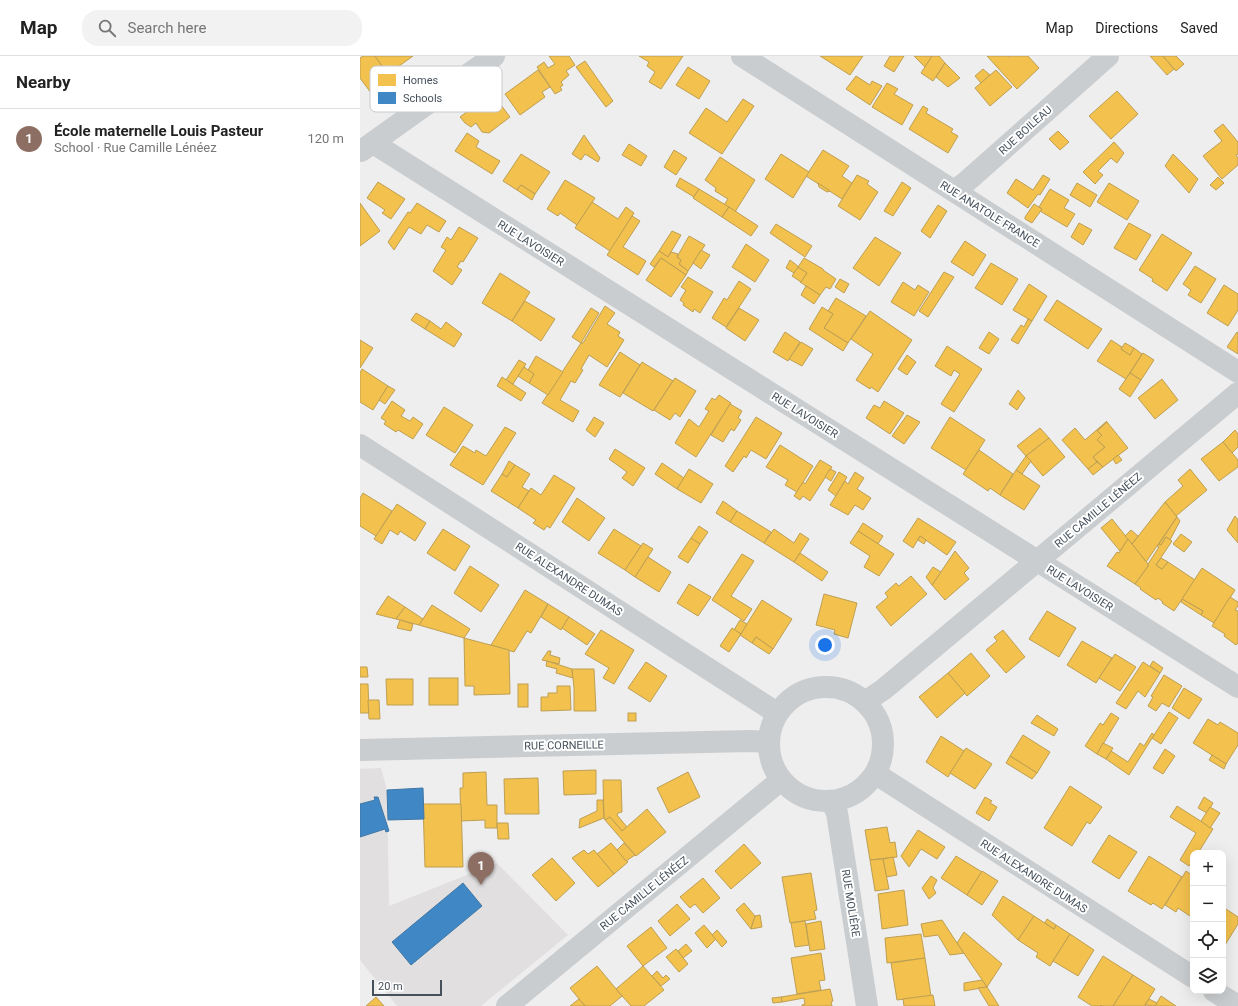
<!DOCTYPE html>
<meta charset="utf-8">
<style>
:root{--surface:#fff;--page:#f2f2f2;--text:#222;--muted:#767676;--line:#e0e0e0;--accent:#80878e}
body{margin:0;font-family:Roboto,sans-serif;background:var(--page);color:var(--text)}
.controls{position:absolute;right:12px;bottom:12px;display:grid;overflow:hidden;border-radius:8px;box-shadow:0 4px 16px #0002}
.controls button{width:36px;height:36px;display:grid;place-items:center;padding:0;border:0;border-bottom:1px solid var(--line);background:var(--surface);color:var(--text);font:20px sans-serif}
.scale{position:absolute;left:12px;bottom:10px;width:70px;box-sizing:border-box;padding-left:4px;border:2px solid #45505b;border-top:0;font-size:11px;line-height:14px;white-space:nowrap;color:#45505b;-webkit-text-stroke:3px #fff;paint-order:stroke}
.you{position:absolute;left:465px;top:589px;width:14px;height:14px;margin:-10px;border:3px solid #fff;border-radius:50%;background:#1a73e8;box-shadow:0 0 0 6px #1a73e833}
.badge{display:grid;place-items:center;width:26px;height:26px;border-radius:50%;background:var(--accent);color:#fff;font-size:13px;font-weight:700}
.pin{position:absolute;translate:-50% -33px;filter:drop-shadow(0 1px 2px #0008)}
.pin::after{content:'';position:absolute;top:21px;width:14px;height:12px;background:inherit;clip-path:polygon(0 0,100% 0,50% 100%)}
.list{margin:0;padding:0;list-style:none}
h2{display:flex;justify-content:space-between;align-items:center;height:52px;margin:0;padding:0 16px;font-size:17px}
h2 small{font-size:13px;font-weight:400;color:var(--muted)}
.list li{display:grid;grid-template-columns:26px 1fr auto;gap:12px;align-items:center;box-sizing:border-box;height:60px;padding:0 16px;border-top:1px solid var(--line)}
.list b{display:block;font-size:15px;white-space:nowrap}
.list p{margin:0;font-size:13px;white-space:nowrap;color:var(--muted)}
.list em{font-size:13px;font-style:normal;color:var(--muted)}
.icon{flex:none;width:22px;height:22px;fill:none;stroke:currentColor;stroke-width:2;stroke-linecap:round;stroke-linejoin:round}
.map{position:relative;flex:none;width:878px;height:950px;overflow:hidden}
header{display:flex;align-items:center;gap:24px;box-sizing:border-box;height:56px;padding:0 20px;background:var(--surface);border-bottom:1px solid var(--line)}
header strong{font-size:19px}
nav{display:flex;gap:22px;margin-inline-start:auto;font-size:14px}
.search{width:280px;height:36px;background:var(--page);display:flex;align-items:center;gap:10px;box-sizing:border-box;padding:0 14px;border-radius:16px;color:var(--muted);font-size:15px}
main{display:flex}
aside{flex:1;background:var(--surface)}
.map>svg:first-child{display:block}
</style>
<header>
<strong>Map</strong>
<div class="search"><svg class="icon" aria-label="search" viewBox="0 0 24 24"><circle cx="10" cy="10" r="6"/><path d="M15 15l6 6"/></svg>Search here</div>
<nav><a>Map</a><a>Directions</a><a>Saved</a></nav>
</header>
<main>
<aside>
<h2>Nearby<small></small></h2>
<ul class="list">
<li><span class="badge" style="background:#8d6e63">1</span><div><b>École maternelle Louis Pasteur</b><p>School · Rue Camille Lénéez</p></div><em>120 m</em></li>
</ul>
</aside>
<div class="map">
<svg width="878" height="950" viewBox="0 0 878 950">
<rect width="100%" height="100%" fill="#efeeee"/>
<polygon fill="#e1dfe0" points="21,712 27,734 29,850 137,807 208,879 121,950 37,950 0,904 0,713"/>
<g fill="#f2c14e" stroke="#be9f52">
<polygon points="3,0 15,0 33,26 14,41 0,22 0,2"/>
<polygon points="15,0 53,0 28,18"/>
<polygon points="189,0 209,0 215,9 206,15 209,19 201,26 203,29 200,31 202,34 195,38 177,11 184,6 188,12 195,8"/>
<polygon points="279,0 323,0 301,33 289,26 295,16 287,10 289,6"/>
<polygon points="460,0 503,0 490,19"/>
<polygon points="530,0 544,0 534,16 524,10"/>
<polygon points="554,0 572,0 565,11"/>
<polygon points="572,0 579,0 585,7 573,25 561,17"/>
<polygon points="627,0 648,0 648,1 650,0 668,0 679,12 657,33"/>
<polygon points="790,0 803,0 814,13 807,19"/>
<polygon points="803,0 816,0 824,8 816,15"/>
<polygon points="225,5 253,45 246,51 216,11"/>
<polygon points="585,7 600,22 588,31 576,21"/>
<polygon points="328,11 350,25 339,43 316,29"/>
<polygon points="623,13 630,19 621,27 615,20"/>
<polygon points="178,14 190,31 182,36 185,41 160,59 145,38"/>
<polygon points="636,14 652,31 630,50 615,32"/>
<polygon points="496,20 510,29 512,25 522,30 510,49 486,33"/>
<polygon points="527,27 538,33 534,38 553,49 542,69 512,51"/>
<polygon points="757,35 778,58 751,83 729,60"/>
<polygon points="132,37 150,61 129,77 122,76 116,67 111,71 105,67 100,61"/>
<polygon points="383,43 394,50 362,98 329,77 346,52 367,66"/>
<polygon points="563,50 568,53 566,57 593,73 591,76 598,80 588,97 549,73"/>
<polygon points="863,68 878,86 878,98 876,99 878,102 878,109 862,123 843,100 862,85 854,75"/>
<polygon points="698,75 709,86 700,94 689,83"/>
<polygon points="107,77 119,85 116,91 140,105 132,118 95,95"/>
<polygon points="224,79 240,102 238,106 225,98 221,104 212,98"/>
<polygon points="754,86 764,97 757,107 751,102 738,115 743,119 735,128 723,116"/>
<polygon points="269,88 287,100 281,110 262,99"/>
<polygon points="314,94 327,102 316,119 304,111"/>
<polygon points="463,94 489,110 482,120 492,127 482,143 446,120"/>
<polygon points="161,98 190,116 175,138 161,129 157,134 143,125"/>
<polygon points="421,98 449,116 433,142 405,123"/>
<polygon points="813,98 838,123 829,137 805,110"/>
<polygon points="360,101 395,124 375,156 364,149 368,143 355,135 356,132 345,124"/>
<polygon points="497,119 509,125 507,128 518,136 500,164 478,150"/>
<polygon points="683,119 690,123 680,139 678,138 668,152 647,137 656,123 673,134"/>
<polygon points="858,121 864,127 856,134 850,129"/>
<polygon points="320,122 339,133 334,141 316,130"/>
<polygon points="205,124 235,142 217,169 200,157 198,160 187,153"/>
<polygon points="18,126 45,143 31,163 22,157 25,154 7,142"/>
<polygon points="542,126 551,132 533,160 524,155"/>
<polygon points="458,127 470,135 467,136 459,131"/>
<polygon points="717,127 737,139 730,151 710,139"/>
<polygon points="749,127 779,145 767,164 737,146"/>
<polygon points="161,129 175,138 172,144 157,134"/>
<polygon points="339,133 369,151 362,161 333,142"/>
<polygon points="690,133 709,144 704,152 715,158 707,171 680,155 682,153 679,151"/>
<polygon points="232,146 258,163 266,151 274,157 250,195 215,172"/>
<polygon points="0,147 20,175 0,190"/>
<polygon points="57,147 86,165 79,176 67,169 61,178 49,171 34,194 28,186 48,156 50,157"/>
<polygon points="674,148 682,153 672,167 665,163 665,161"/>
<polygon points="578,149 587,155 570,182 561,175"/>
<polygon points="369,151 398,170 391,180 362,161"/>
<polygon points="272,160 280,165 263,191 286,205 278,219 247,199"/>
<polygon points="719,167 732,174 723,189 711,181"/>
<polygon points="769,167 791,179 776,204 754,192"/>
<polygon points="416,168 452,190 445,201 410,177"/>
<polygon points="99,171 118,182 103,206 101,205 97,211 102,214 92,229 73,215 86,194 81,191 87,181 91,184"/>
<polygon points="312,175 321,179 308,201 299,195"/>
<polygon points="802,178 832,197 807,235 792,225 793,223 779,214"/>
<polygon points="329,180 345,189 328,215 319,208 321,204 317,201"/>
<polygon points="515,181 541,197 519,230 493,212"/>
<polygon points="605,185 626,199 613,220 591,206"/>
<polygon points="386,188 409,204 395,226 372,211"/>
<polygon points="341,194 350,199 341,213 333,207"/>
<polygon points="299,195 308,201 311,196 318,198 317,201 321,204 319,208 328,215 326,219 301,202 294,211 290,208"/>
<polygon points="301,202 326,219 311,241 286,224"/>
<polygon points="444,202 463,213 463,214 476,223 470,233 466,231 460,239 440,226 447,217 438,211"/>
<polygon points="430,204 439,211 434,217 426,212"/>
<polygon points="631,207 658,223 642,249 615,232"/>
<polygon points="835,210 856,223 841,247 828,239 831,234 823,228"/>
<polygon points="438,211 447,217 441,226 432,220"/>
<polygon points="584,216 594,221 568,261 559,255"/>
<polygon points="140,217 170,236 152,265 122,247"/>
<polygon points="328,221 353,236 340,257 334,253 333,256 323,249 324,247 320,244 326,234 321,231"/>
<polygon points="480,223 489,228 484,237 475,231"/>
<polygon points="379,225 391,233 366,271 352,262 364,242 367,244"/>
<polygon points="543,226 555,234 558,229 569,236 554,260 531,246"/>
<polygon points="669,228 687,240 672,265 653,254"/>
<polygon points="864,229 878,238 878,254 868,270 847,257"/>
<polygon points="446,230 460,239 454,248 441,239"/>
<polygon points="476,242 506,260 488,287 464,272 473,258 468,255"/>
<polygon points="697,244 742,273 728,293 684,264"/>
<polygon points="165,245 195,263 181,285 152,265"/>
<polygon points="245,250 255,257 247,268 260,276 258,280 264,284 247,311 229,299 221,313 223,314 215,327 211,325 200,344 219,355 213,366 182,347 221,287 223,287"/>
<polygon points="462,251 473,258 464,272 488,287 483,295 449,273"/>
<polygon points="231,252 239,257 221,287 212,281"/>
<polygon points="379,252 399,264 385,285 366,272"/>
<polygon points="510,255 552,284 518,336 511,331 510,333 496,324 513,298 491,283"/>
<polygon points="56,257 70,265 65,273 51,264"/>
<polygon points="668,263 672,265 658,288 651,284 661,269 664,271"/>
<polygon points="70,265 81,273 86,266 102,278 94,291 65,273"/>
<polygon points="425,276 440,286 428,305 413,296"/>
<polygon points="629,276 639,283 629,298 619,292"/>
<polygon points="877,276 878,277 878,298 867,291"/>
<polygon points="0,284 13,292 0,312"/>
<polygon points="751,284 762,291 761,293 770,299 774,292 782,298 766,323 737,305"/>
<polygon points="441,286 453,293 442,310 429,303"/>
<polygon points="765,287 774,292 770,299 761,293"/>
<polygon points="587,290 622,313 594,356 581,348 600,318 594,314 591,320 575,310"/>
<polygon points="260,296 280,309 260,341 239,329"/>
<polygon points="783,297 794,304 781,324 770,317"/>
<polygon points="547,299 556,306 547,319 538,313"/>
<polygon points="176,300 203,316 188,339 169,327 174,318 168,314"/>
<polygon points="159,304 166,308 153,328 146,324"/>
<polygon points="282,306 313,325 293,355 263,337"/>
<polygon points="164,311 174,318 169,327 158,320"/>
<polygon points="2,313 28,330 13,354 0,346 0,317"/>
<polygon points="770,317 781,324 770,341 759,333"/>
<polygon points="142,321 166,337 161,345 137,330"/>
<polygon points="315,322 336,335 320,361 315,357 310,364 294,354"/>
<polygon points="802,323 818,344 795,363 778,342"/>
<polygon points="28,330 35,334 25,348 19,344"/>
<polygon points="658,334 665,342 657,354 649,348"/>
<polygon points="359,339 371,347 336,401 315,387 329,363 339,371 349,355 345,353 352,342 355,344"/>
<polygon points="32,345 45,354 41,360 50,365 53,361 63,368 53,383 38,374 36,376 24,368 26,365 21,362"/>
<polygon points="524,345 544,357 530,378 506,362 514,349 520,352"/>
<polygon points="370,348 382,355 378,362 381,364 374,375 371,373 363,386 351,379"/>
<polygon points="84,351 113,369 95,397 66,379"/>
<polygon points="547,359 560,366 544,388 532,380"/>
<polygon points="234,361 244,367 235,381 226,374"/>
<polygon points="396,361 422,377 406,403 391,394 386,402 384,400 373,416 365,410"/>
<polygon points="590,361 625,384 606,414 571,392"/>
<polygon points="747,365 737,375 742,379 737,384 745,391 733,401 737,406 728,413 702,384 715,372 725,384"/>
<polygon points="747,366 768,392 743,411 733,401 745,391 737,384 742,379 737,375"/>
<polygon points="145,371 156,377 123,429 90,409 103,390 115,397 116,394 126,400"/>
<polygon points="680,372 689,382 666,400 657,390"/>
<polygon points="875,374 878,378 878,391 872,397 863,386"/>
<polygon points="689,382 705,401 683,420 666,400"/>
<polygon points="863,386 878,404 878,411 859,425 841,403"/>
<polygon points="420,389 453,410 437,436 425,429 428,424 406,411"/>
<polygon points="255,393 285,412 273,430 262,422 267,416 249,403"/>
<polygon points="619,394 653,418 640,439 630,432 628,435 603,418"/>
<polygon points="758,399 762,404 756,408 753,403"/>
<polygon points="666,400 671,405 662,418 656,414"/>
<polygon points="460,404 472,411 450,445 443,440 440,444 434,440 443,426 445,428"/>
<polygon points="149,405 155,409 147,421 142,418"/>
<polygon points="737,406 743,411 733,419 728,413"/>
<polygon points="302,407 324,422 317,433 295,418"/>
<polygon points="155,409 170,418 162,431 169,435 158,452 131,435 142,418 147,421"/>
<polygon points="329,413 353,428 341,447 317,433"/>
<polygon points="470,413 476,416 471,425 465,421"/>
<polygon points="830,413 847,434 816,460 805,446 823,430 818,424"/>
<polygon points="656,414 680,430 664,454 640,439"/>
<polygon points="479,416 487,421 476,440 468,434"/>
<polygon points="495,416 504,422 497,433 511,442 503,454 495,449 488,459 470,449 485,425 488,428"/>
<polygon points="194,419 215,432 190,472 187,470 184,474 173,467 176,464 158,452 171,432 181,439"/>
<polygon points="3,437 32,455 16,480 0,470 0,442"/>
<polygon points="217,442 245,462 229,485 202,466"/>
<polygon points="363,445 377,455 370,466 356,457"/>
<polygon points="805,446 817,461 786,506 772,488"/>
<polygon points="37,448 66,467 55,485 40,475 38,479 30,474 22,488 14,483"/>
<polygon points="377,455 411,476 404,487 370,466"/>
<polygon points="875,460 878,464 878,487 867,474"/>
<polygon points="817,461 820,465 810,484 806,481 801,489 799,488"/>
<polygon points="558,462 596,486 587,499 560,480 553,492 543,485"/>
<polygon points="752,463 768,483 760,495 741,472"/>
<polygon points="503,467 523,480 518,488 498,475"/>
<polygon points="339,470 348,476 340,488 331,482"/>
<polygon points="83,473 110,490 95,515 67,497"/>
<polygon points="254,473 281,490 265,514 238,497"/>
<polygon points="414,473 434,487 440,477 449,483 434,506 404,487"/>
<polygon points="771,474 778,480 772,488 765,480"/>
<polygon points="498,475 534,498 519,520 504,511 510,500 490,487"/>
<polygon points="821,478 832,486 824,496 813,488"/>
<polygon points="560,480 566,484 564,488 558,484"/>
<polygon points="806,481 812,485 796,509 802,513 808,506 835,524 814,555 802,547 803,546 798,542 796,544 780,533 781,532 775,528 788,510 788,508 799,491 797,490 799,488 801,489"/>
<polygon points="331,482 340,488 328,507 318,501"/>
<polygon points="768,483 788,508 788,510 775,528 747,510 757,496 759,497"/>
<polygon points="283,487 293,493 275,521 265,514"/>
<polygon points="595,495 609,512 604,517 609,523 585,544 572,529"/>
<polygon points="440,497 468,516 462,525 434,506"/>
<polygon points="382,498 394,505 371,540 392,553 384,565 352,544"/>
<polygon points="288,501 311,516 299,536 275,521"/>
<polygon points="801,502 808,506 802,513 796,509"/>
<polygon points="110,510 139,529 121,556 94,537"/>
<polygon points="573,511 581,516 572,529 566,521"/>
<polygon points="842,512 875,534 854,567 841,559 843,555 822,543"/>
<polygon points="551,520 567,538 531,570 516,551 528,541 525,537 536,527 539,530"/>
<polygon points="329,528 351,541 338,560 317,547"/>
<polygon points="165,534 188,548 171,577 167,575 154,596 131,589"/>
<polygon points="464,538 497,547 488,582 474,578 475,574 456,569"/>
<polygon points="28,540 45,551 36,563 16,558"/>
<polygon points="870,541 878,546 878,550 875,554 878,555 878,587 876,589 864,580 865,578 852,570"/>
<polygon points="822,543 843,555 841,559 821,546"/>
<polygon points="402,544 432,563 413,593 396,581 392,587 380,579"/>
<polygon points="188,548 209,561 201,574 181,561"/>
<polygon points="72,549 110,573 104,582 59,569"/>
<polygon points="45,551 63,563 59,569 36,563"/>
<polygon points="687,555 716,572 699,601 669,583"/>
<polygon points="209,561 235,578 227,589 202,572"/>
<polygon points="40,564 53,568 51,575 37,572"/>
<polygon points="380,564 387,568 381,578 374,574"/>
<polygon points="372,572 381,578 369,596 360,590"/>
<polygon points="241,574 274,594 254,628 243,622 249,612 225,598"/>
<polygon points="643,574 665,601 646,617 626,594 637,585 634,581"/>
<polygon points="396,581 413,593 409,598 392,587"/>
<polygon points="104,582 149,594 150,638 114,639 114,630 105,630"/>
<polygon points="722,585 752,602 736,627 707,609"/>
<polygon points="188,595 191,595 190,599 200,602 199,608 182,604"/>
<polygon points="611,597 630,620 607,640 588,617"/>
<polygon points="755,598 776,611 760,635 739,622"/>
<polygon points="187,605 212,613 213,622 196,617 197,613 186,610"/>
<polygon points="793,605 803,612 800,617 790,610"/>
<polygon points="286,606 307,620 290,646 268,632"/>
<polygon points="783,606 800,617 785,641 778,635 766,653 756,647"/>
<polygon points="0,611 7,611 8,621 0,621"/>
<polygon points="212,613 234,613 236,655 214,655 214,632"/>
<polygon points="588,617 605,637 577,662 559,641"/>
<polygon points="804,619 822,630 809,651 802,647 796,655 788,650 793,641 791,640"/>
<rect x="69" y="622" width="29" height="27"/>
<polygon points="26,623 53,623 53,649 27,649"/>
<polygon points="0,628 8,628 9,657 0,657"/>
<rect x="158" y="628" width="10" height="23"/>
<polygon points="197,630 210,630 211,654 181,655 181,641 188,641 188,637 197,637"/>
<polygon points="824,632 842,643 829,663 812,652"/>
<polygon points="8,644 19,644 20,663 9,663"/>
<polygon points="809,656 818,662 801,688 792,682"/>
<rect x="268" y="657" width="8" height="8"/>
<polygon points="751,657 759,662 737,698 725,690 740,667 743,669"/>
<polygon points="677,659 698,673 694,680 671,667"/>
<polygon points="848,663 858,669 860,666 878,677 878,689 866,708 833,687"/>
<polygon points="792,677 794,679 769,719 746,703 751,695 768,706 780,687 784,690"/>
<polygon points="663,679 690,696 677,717 650,700"/>
<polygon points="581,680 604,695 588,721 566,706"/>
<polygon points="743,687 753,692 746,703 737,698"/>
<polygon points="606,692 632,708 615,733 590,717"/>
<polygon points="805,693 815,700 803,718 793,712"/>
<polygon points="852,699 866,708 864,713 849,704"/>
<polygon points="650,700 677,717 672,723 646,707"/>
<polygon points="236,714 236,738 204,739 203,715"/>
<polygon points="126,716 127,749 137,749 137,772 125,772 125,764 101,765 100,732 103,732 103,717"/>
<polygon points="328,716 340,741 309,757 297,732"/>
<polygon points="178,722 179,758 145,758 144,723"/>
<polygon points="243,724 261,724 262,756 258,757 257,759 267,771 262,775 250,761 245,764 244,762"/>
<polygon points="710,730 742,751 730,768 727,766 712,790 684,772"/>
<polygon points="625,741 632,745 630,747 637,751 629,765 616,757"/>
<polygon points="844,741 853,747 847,757 838,752"/>
<polygon points="237,744 243,744 244,762 219,772 220,763 237,755"/>
<polygon points="63,748 101,748 103,811 65,811"/>
<polygon points="817,750 853,773 838,797 833,797 833,804 829,810 820,804 836,777 810,761"/>
<polygon points="850,751 860,757 850,772 841,765"/>
<polygon points="287,753 306,776 276,800 245,764 250,761 262,775"/>
<polygon points="137,767 148,767 149,783 138,783"/>
<polygon points="527,771 530,787 535,786 537,801 510,804 505,774"/>
<polygon points="558,774 585,791 577,803 561,793 549,811 541,800"/>
<polygon points="749,779 777,796 759,823 732,806"/>
<polygon points="251,787 268,806 254,818 237,798"/>
<polygon points="264,787 275,799 266,805 257,794"/>
<polygon points="384,788 401,807 371,833 355,815"/>
<polygon points="224,794 228,798 234,794 254,818 238,831 212,802"/>
<polygon points="596,800 622,816 607,839 581,822"/>
<polygon points="789,800 822,821 802,853 793,847 791,849 768,835"/>
<polygon points="533,801 537,819 526,821 523,803"/>
<polygon points="192,802 215,827 196,845 172,819"/>
<polygon points="523,803 529,833 515,835 510,804"/>
<polygon points="622,815 638,825 622,849 607,839"/>
<polygon points="826,815 833,820 833,862 818,852 816,856 805,849"/>
<polygon points="451,817 457,854 454,855 456,863 430,867 422,821"/>
<polygon points="571,820 577,824 573,832 576,837 569,843 562,832"/>
<polygon points="343,822 360,842 343,857 335,848 330,852 320,841"/>
<polygon points="544,834 548,869 522,873 518,838"/>
<polygon points="643,840 674,860 658,884 632,859"/>
<polygon points="384,847 395,860 391,873 376,854"/>
<polygon points="317,848 330,863 310,880 298,865"/>
<polygon points="863,851 878,861 878,868 865,889 863,888"/>
<polygon points="400,859 402,871 391,873 395,860"/>
<polygon points="674,860 694,873 696,869 710,878 690,910 676,901 678,897 658,884"/>
<polygon points="687,863 696,869 694,873 685,867"/>
<polygon points="582,864 597,887 605,897 590,899 578,879 564,881 561,868"/>
<polygon points="445,865 449,889 435,891 431,867"/>
<polygon points="461,865 465,893 450,895 446,868"/>
<polygon points="344,869 356,883 347,892 335,877"/>
<polygon points="291,871 307,892 283,910 267,890"/>
<polygon points="357,874 367,886 362,891 352,879"/>
<polygon points="604,876 642,908 627,931 597,887"/>
<polygon points="561,878 565,902 527,907 525,882"/>
<polygon points="710,878 734,894 718,920 693,905"/>
<polygon points="326,888 332,895 323,902 318,895"/>
<polygon points="316,893 328,908 319,916 306,901"/>
<polygon points="461,897 465,924 459,925 461,934 437,938 431,902"/>
<polygon points="743,900 773,919 753,950 742,950 741,949 740,950 732,950 718,941"/>
<polygon points="565,902 571,940 537,944 531,907"/>
<polygon points="237,910 262,940 250,950 225,950 210,932"/>
<polygon points="283,910 304,934 284,950 271,950 256,933"/>
<polygon points="297,915 303,922 306,919 310,923 301,930 292,920"/>
<polygon points="773,919 795,933 785,949 786,950 753,950"/>
<polygon points="622,924 627,931 604,935 604,927"/>
<polygon points="627,931 639,950 629,950 618,932"/>
<polygon points="470,933 473,945 471,946 472,950 442,950 442,949 445,948 444,942 422,946 421,941"/>
<polygon points="573,939 575,950 544,950 543,943"/>
<polygon points="801,940 816,950 795,950"/>
<polygon points="16,941 24,950 6,950"/>
<polygon points="421,941 422,946 413,947 412,942"/>
<polygon points="219,943 225,950 210,950"/>
<polygon points="789,943 797,947 795,950 785,949"/>
</g>
<g fill="#3f88c5" stroke="#4177a5">
<polygon points="63,732 64,763 28,764 27,734"/>
<polygon points="14,741 18,741 29,775 26,776 25,773 0,781 0,748 15,744"/>
<polygon points="103,827 122,850 51,909 32,886"/>
</g>
<g fill="none" stroke-linecap="round" stroke-linejoin="round">
<g stroke="#cacdcf" stroke-width="22">
<polyline points="382,0 878,316"/>
<polyline points="13,87 878,631"/>
<polyline points="1,95 134,0"/>
<polyline points="594,135 605,127 748,0"/>
<polyline points="0,389 417,657"/>
<circle cx="466" cy="688" r="57"/>
<polyline points="505,646 524,633 878,337"/>
<polyline points="0,694 390,685 408,686"/>
<polyline points="516,718 833,921"/>
<polyline points="472,746 477,757 507,950"/>
<polyline points="854,935 878,950"/>
<polyline points="147,950 421,724"/>
</g>
</g>
<g text-anchor="middle" stroke-width="4" stroke-linejoin="round" paint-order="stroke">
<g font-size="11" fill="#45505b" stroke="#fff">
<text transform="translate(665 74) rotate(-42)" y="4">RUE BOILEAU</text>
<text transform="translate(630 158) rotate(32)" y="4">RUE ANATOLE FRANCE</text>
<text transform="translate(171 187) rotate(32)" y="4">RUE LAVOISIER</text>
<text transform="translate(445 359) rotate(32)" y="4">RUE LAVOISIER</text>
<text transform="translate(738 454) rotate(-40)" y="4">RUE CAMILLE LÉNÉEZ</text>
<text transform="translate(209 523) rotate(33)" y="4">RUE ALEXANDRE DUMAS</text>
<text transform="translate(720 532) rotate(32)" y="4">RUE LAVOISIER</text>
<text transform="translate(204 689) rotate(-1)" y="4">RUE CORNEILLE</text>
<text transform="translate(674 820) rotate(33)" y="4">RUE ALEXANDRE DUMAS</text>
<text transform="translate(284 837) rotate(-39)" y="4">RUE CAMILLE LÉNÉEZ</text>
<text transform="translate(491 847) rotate(81)" y="4">RUE MOLIÈRE</text>
</g>
</g>
<rect x="10" y="10" width="132" height="46" rx="6" fill="#fff" stroke="#c7cace" stroke-width="1"/>
<rect x="18" y="18" width="18" height="12" fill="#f2c14e"/>
<rect x="18" y="36" width="18" height="12" fill="#3f88c5"/>
<g font-size="11" fill="#45505b">
<text x="43" y="28">Homes</text>
<text x="43" y="46">Schools</text>
</g>
</svg>
<div class="controls">
<button>+</button>
<button>−</button>
<button><svg class="icon" aria-label="locate" viewBox="0 0 24 24"><circle cx="12" cy="12" r="6"/><path d="M12 2v4M12 18v4M2 12h4M18 12h4"/></svg></button>
<button><svg class="icon" aria-label="layers" viewBox="0 0 24 24"><path d="M12 4l9 5-9 5-9-5zM3 14l9 5 9-5"/></svg></button>
</div>
<div class="scale">20 m</div>
<div class="you"></div>
<div class="pin badge" style="left:121px;top:829px;background:#8d6e63">1</div>
</div>
</main>
